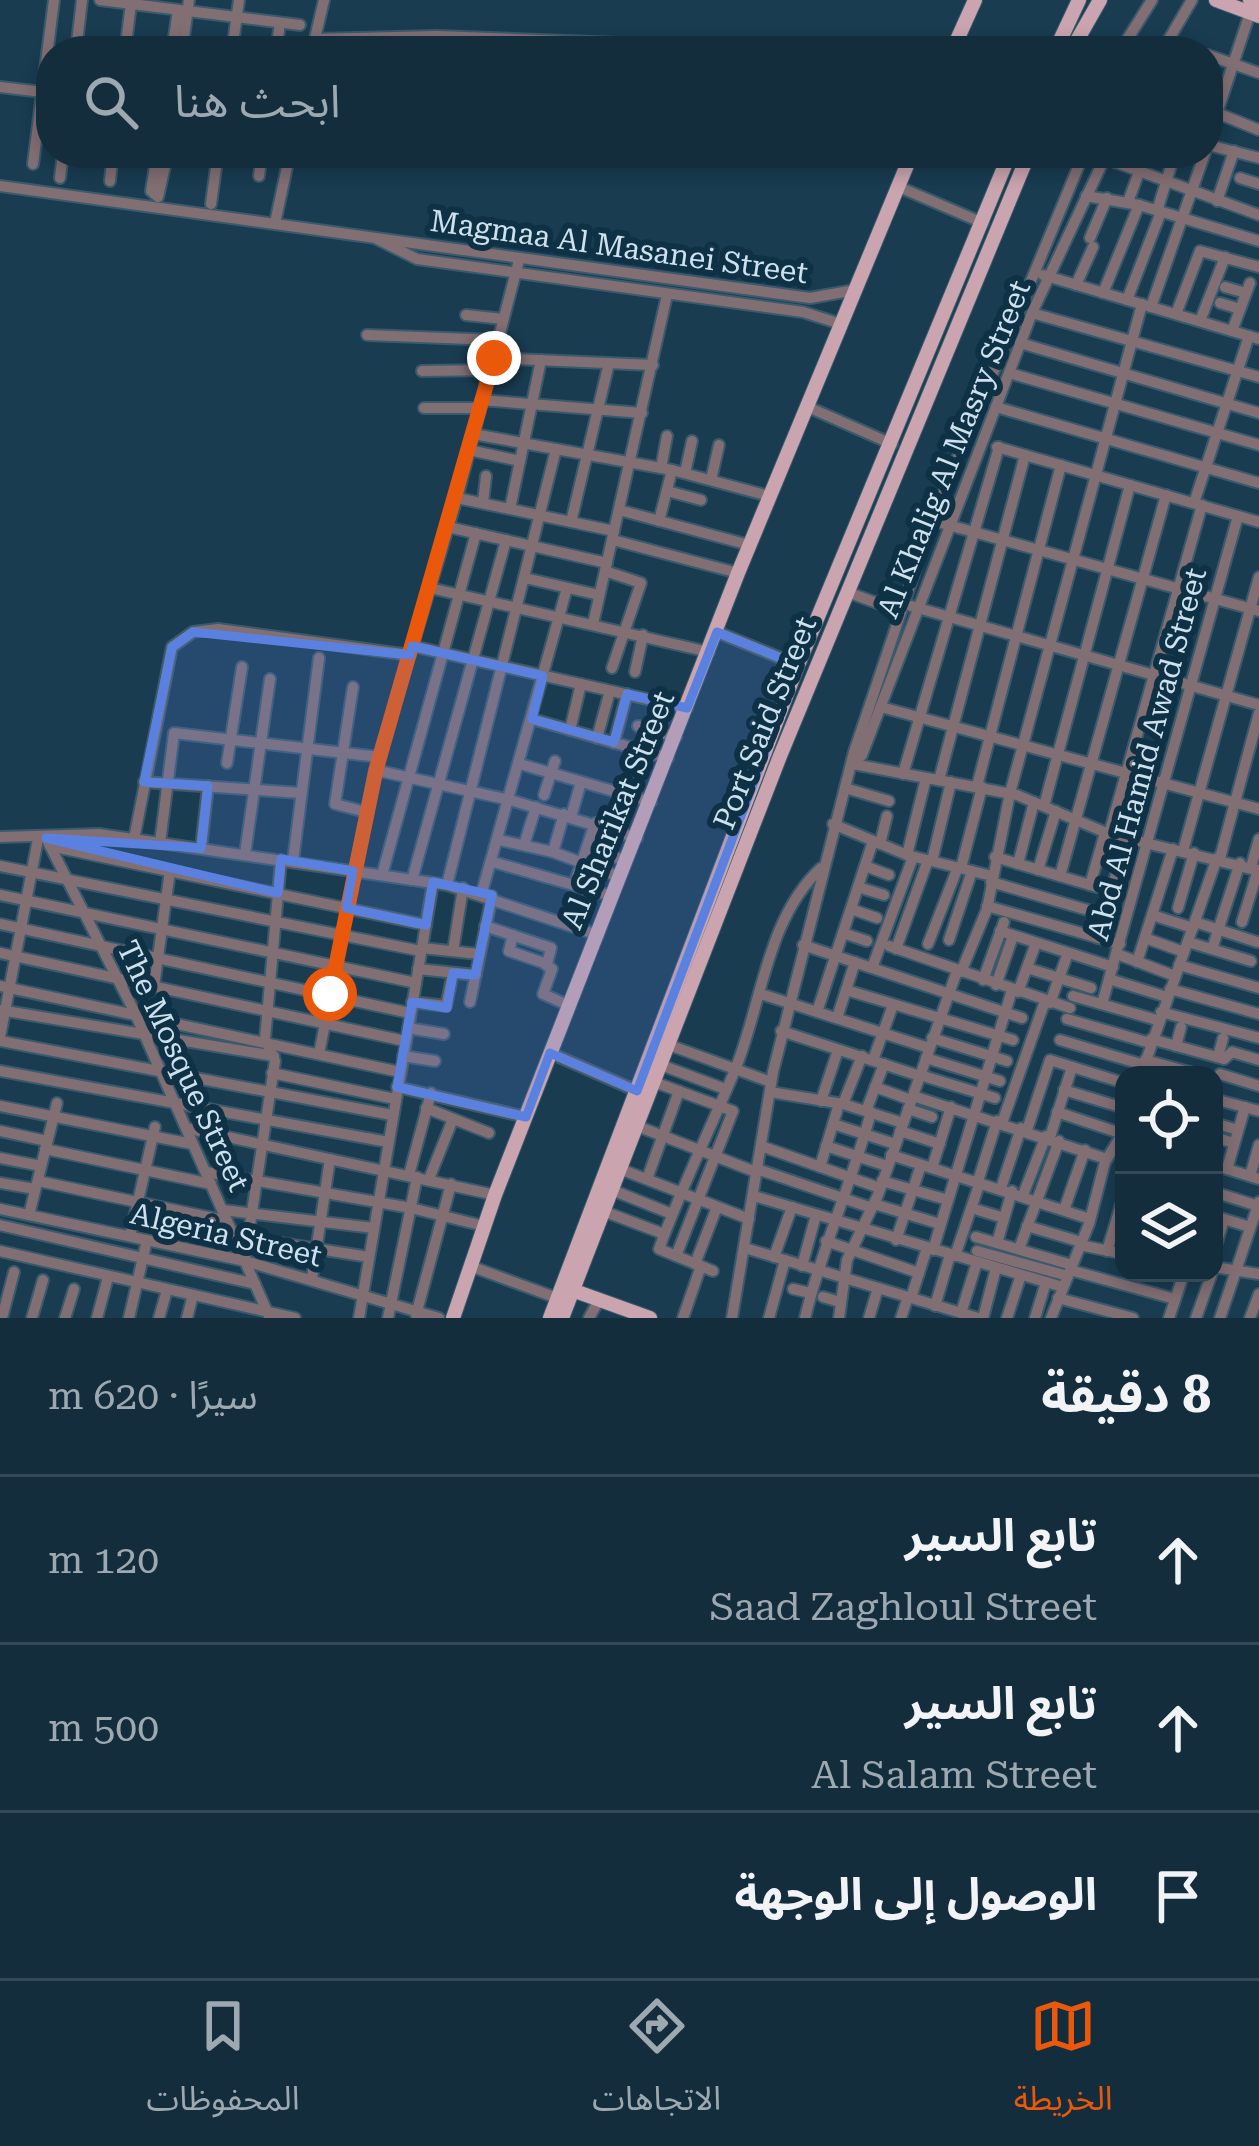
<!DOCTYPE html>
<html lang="ar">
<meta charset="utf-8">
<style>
:root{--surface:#132d3d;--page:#203948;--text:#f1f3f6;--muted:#9da8b0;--line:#324957;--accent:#ea580c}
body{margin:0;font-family:"Roboto Serif","Noto Sans Arabic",serif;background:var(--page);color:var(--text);direction:rtl}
.controls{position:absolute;right:36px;bottom:36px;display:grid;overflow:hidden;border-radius:24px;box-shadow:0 6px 18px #0003}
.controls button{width:108px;height:108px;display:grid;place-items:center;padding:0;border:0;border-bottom:3px solid var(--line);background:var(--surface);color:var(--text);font:60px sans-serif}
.stop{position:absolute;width:36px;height:36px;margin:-27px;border:9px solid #ea580c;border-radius:50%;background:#fff}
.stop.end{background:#ea580c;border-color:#fff;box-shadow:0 3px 12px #0008}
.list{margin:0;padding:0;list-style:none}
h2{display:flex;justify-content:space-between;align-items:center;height:156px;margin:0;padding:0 48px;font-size:51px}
h2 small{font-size:39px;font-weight:400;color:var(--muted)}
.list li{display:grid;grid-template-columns:78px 1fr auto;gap:36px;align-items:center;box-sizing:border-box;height:168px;padding:0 48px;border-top:3px solid var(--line)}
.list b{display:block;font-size:45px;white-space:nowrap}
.list p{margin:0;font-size:39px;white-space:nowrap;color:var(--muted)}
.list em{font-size:39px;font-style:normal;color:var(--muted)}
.icon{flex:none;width:66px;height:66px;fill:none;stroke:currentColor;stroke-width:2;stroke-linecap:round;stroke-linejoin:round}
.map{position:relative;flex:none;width:1259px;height:1318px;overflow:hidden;direction:ltr}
.search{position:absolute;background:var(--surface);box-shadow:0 6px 18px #0003;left:36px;right:36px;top:36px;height:132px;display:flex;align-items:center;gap:30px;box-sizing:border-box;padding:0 42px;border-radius:48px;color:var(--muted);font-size:45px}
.sheet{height:660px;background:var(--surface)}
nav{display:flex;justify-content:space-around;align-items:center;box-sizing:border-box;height:168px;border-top:3px solid var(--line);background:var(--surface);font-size:33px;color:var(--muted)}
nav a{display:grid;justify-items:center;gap:6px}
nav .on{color:var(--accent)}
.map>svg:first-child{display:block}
</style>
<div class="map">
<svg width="1259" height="1318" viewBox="0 0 1259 1318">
<rect width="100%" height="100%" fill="#193c51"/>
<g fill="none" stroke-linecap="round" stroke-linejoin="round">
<g stroke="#3a5a6d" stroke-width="14">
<g id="minor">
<polyline points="100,0 300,25"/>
<polyline points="1250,13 1217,113 1259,130"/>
<polyline points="315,39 437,36 824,51"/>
<polyline points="1167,41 1195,51"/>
<polyline points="76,51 82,0"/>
<polyline points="125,51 131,4"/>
<polyline points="172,51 178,10"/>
<polyline points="182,51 189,0"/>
<polyline points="232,51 239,0"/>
<polyline points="276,51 280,23"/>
<polyline points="312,51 324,0"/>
<polyline points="1120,51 1152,0"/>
<polyline points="1162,51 1192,0"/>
<polyline points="1208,55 1259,73"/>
<polyline points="0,87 51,93"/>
<polyline points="1208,145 1259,158"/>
<polyline points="157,153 151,191 158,197 168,153"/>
<polyline points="1090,153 1259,215"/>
<polyline points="33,164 54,0"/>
<polyline points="259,176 262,153"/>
<polyline points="60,178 63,153"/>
<polyline points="1240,178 1259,184"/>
<polyline points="110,181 113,153"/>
<polyline points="0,186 810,298 855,290"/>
<polyline points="899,187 983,223"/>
<polyline points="1086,196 1139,205 1259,241"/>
<polyline points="1217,201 1234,151"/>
<polyline points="1128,202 1146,153"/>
<polyline points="211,204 218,153"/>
<polyline points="1157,211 1175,153"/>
<polyline points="275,223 290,153"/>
<polyline points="1090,238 1107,198"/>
<polyline points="377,239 417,259 803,312 841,324"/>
<polyline points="1043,275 1259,339"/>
<polyline points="1076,285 1093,247"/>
<polyline points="1225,287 1246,293"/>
<polyline points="1103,293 1139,205"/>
<polyline points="1127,300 1161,212"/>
<polyline points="1220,303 1240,309"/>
<polyline points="1151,307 1205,153"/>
<polyline points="1032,313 1259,377"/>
<polyline points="1176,314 1200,251 1259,267"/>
<polyline points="466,315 503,319"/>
<polyline points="1200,321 1225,257"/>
<polyline points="1232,331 1250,283"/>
<polyline points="367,335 497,340"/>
<polyline points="1020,343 1259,413"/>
<polyline points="493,358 653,365"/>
<polyline points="422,371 489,370"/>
<polyline points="1009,373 1259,445"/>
<polyline points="481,400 642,413"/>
<polyline points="808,407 892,444"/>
<polyline points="996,407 1259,483"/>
<polyline points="424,408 479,408"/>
<polyline points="473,434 672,470 769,496"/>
<polyline points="997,447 1259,522"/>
<polyline points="469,450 520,461"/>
<polyline points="661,468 667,436"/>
<polyline points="685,473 692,441"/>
<polyline points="711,480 719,445"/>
<polyline points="667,491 701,500"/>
<polyline points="457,498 614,531"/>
<polyline points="483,503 486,476"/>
<polyline points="1194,503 1249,336"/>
<polyline points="510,509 541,360"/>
<polyline points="619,510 749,545"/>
<polyline points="659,521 672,470"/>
<polyline points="571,522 609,363"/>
<polyline points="941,523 1259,611"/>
<polyline points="448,527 607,563"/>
<polyline points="613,540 738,573"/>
<polyline points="605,571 641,583 612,668"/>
<polyline points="525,578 599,595"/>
<polyline points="430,588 709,652"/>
<polyline points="847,592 899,611"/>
<polyline points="911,606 1259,705"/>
<polyline points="593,624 667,295"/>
<polyline points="717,632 798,665"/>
<polyline points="412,646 687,708"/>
<polyline points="635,672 643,635"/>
<polyline points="353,687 335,804 366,812"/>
<polyline points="881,707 1259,809"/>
<polyline points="532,719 668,758"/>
<polyline points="638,726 676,737"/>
<polyline points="570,730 581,684"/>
<polyline points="597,738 610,691"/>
<polyline points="614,743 627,694"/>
<polyline points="227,763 242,667"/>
<polyline points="520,764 651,802"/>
<polyline points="853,764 862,755 1032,313 1107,153"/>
<polyline points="853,764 1017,795 1109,834 1259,871"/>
<polyline points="375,770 510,800 637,838"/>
<polyline points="903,774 999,447"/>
<polyline points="939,780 1025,455"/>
<polyline points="144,782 301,793"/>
<polyline points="977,786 1061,465"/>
<polyline points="845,788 889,801"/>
<polyline points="544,795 555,761"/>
<polyline points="1044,806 1130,485"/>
<polyline points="571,817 581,782"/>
<polyline points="833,824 907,855 992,876"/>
<polyline points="1109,834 1202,505"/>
<polyline points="0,837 99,834 447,885 598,935"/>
<polyline points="46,838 134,1011 270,1318"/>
<polyline points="134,839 172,647 193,632 218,629 410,655"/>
<polyline points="499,840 553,852 620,877"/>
<polyline points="160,843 174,733 379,757"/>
<polyline points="880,844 887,816"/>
<polyline points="524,845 536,807"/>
<polyline points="50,846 426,925"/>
<polyline points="587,847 626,861"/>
<polyline points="201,848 208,786"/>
<polyline points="1183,851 1259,577"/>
<polyline points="553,852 564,814"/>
<polyline points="245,854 270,679"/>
<polyline points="907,855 926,778"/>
<polyline points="995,857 1097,887"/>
<polyline points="1220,858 1259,713"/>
<polyline points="293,861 319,658"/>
<polyline points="932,861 951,782"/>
<polyline points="493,862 612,896"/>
<polyline points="1018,864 1034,802"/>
<polyline points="0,866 421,951"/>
<polyline points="865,866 889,875"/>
<polyline points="1251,867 1259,839"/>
<polyline points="961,868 982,787"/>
<polyline points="1038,870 1056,811"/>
<polyline points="382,875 476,533"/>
<polyline points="1060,876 1166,495"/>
<polyline points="412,880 506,540"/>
<polyline points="991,882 1105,915"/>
<polyline points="447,885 556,449"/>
<polyline points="574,885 595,823"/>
<polyline points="1090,885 1105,833"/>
<polyline points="858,887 884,895"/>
<polyline points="482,892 567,588"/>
<polyline points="0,895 416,983"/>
<polyline points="987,906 1120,944"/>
<polyline points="1178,908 1194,853"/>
<polyline points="851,909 877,918"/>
<polyline points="1152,915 1193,928"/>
<polyline points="1195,922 1257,942"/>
<polyline points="1242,922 1258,870"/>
<polyline points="0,924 410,1013"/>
<polyline points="485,926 551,948 547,964 509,951 513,935"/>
<polyline points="1000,931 1113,967"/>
<polyline points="843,933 867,941"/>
<polyline points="1098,938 1126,839"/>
<polyline points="1145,938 1184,952"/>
<polyline points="949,940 972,871"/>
<polyline points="1188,942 1251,961"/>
<polyline points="928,944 958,867"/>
<polyline points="803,945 1022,1018"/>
<polyline points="889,946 1070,1008"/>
<polyline points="422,948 479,954"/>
<polyline points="896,949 928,860"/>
<polyline points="1212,949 1240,863"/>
<polyline points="453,951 463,888"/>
<polyline points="0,953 405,1041"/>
<polyline points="1117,954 1175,976"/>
<polyline points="1137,962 1173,849"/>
<polyline points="546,965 552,969 543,994 570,1006"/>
<polyline points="1179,965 1259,988"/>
<polyline points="872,968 913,857"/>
<polyline points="1027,968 1091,988"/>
<polyline points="418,969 476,975"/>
<polyline points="961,972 987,909 1010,793 1142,304"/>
<polyline points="1109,979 1167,997"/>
<polyline points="983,980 1004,922"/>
<polyline points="996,985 1013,936"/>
<polyline points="0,986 400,1072"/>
<polyline points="154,986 170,871"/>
<polyline points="1170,989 1259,1014"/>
<polyline points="846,990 1013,1040"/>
<polyline points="1018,992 1036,943"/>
<polyline points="761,994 929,1048"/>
<polyline points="1073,996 1157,1020"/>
<polyline points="412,1002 446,1006 453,973"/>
<polyline points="470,1002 492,896"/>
<polyline points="1050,1003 1068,953"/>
<polyline points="1102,1004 1238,516"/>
<polyline points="0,1010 274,1056"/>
<polyline points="817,1012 873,841"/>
<polyline points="1161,1012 1259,1038"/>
<polyline points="837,1018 855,962"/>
<polyline points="1067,1019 1150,1043"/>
<polyline points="408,1028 444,1034"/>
<polyline points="781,1031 920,1076"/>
<polyline points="0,1037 38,839"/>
<polyline points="932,1038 1007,1061"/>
<polyline points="1151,1039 1224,1059"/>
<polyline points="1060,1040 1144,1065"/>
<polyline points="0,1041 392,1115"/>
<polyline points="669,1045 771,1082"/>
<polyline points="1176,1046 1181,1027"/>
<polyline points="550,1053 637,1091"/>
<polyline points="319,1054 375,770 457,498 519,260"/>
<polyline points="403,1056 435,1061"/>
<polyline points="1218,1057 1223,1038"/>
<polyline points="926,1058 1000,1081"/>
<polyline points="1224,1059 1232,1052 1259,1060"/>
<polyline points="873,1060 893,1005"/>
<polyline points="1145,1060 1201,1075"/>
<polyline points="661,1065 725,1089"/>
<polyline points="0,1071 388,1142"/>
<polyline points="272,1073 395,1099"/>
<polyline points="1220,1074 1259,1086"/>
<polyline points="920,1075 995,1098"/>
<polyline points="1141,1075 1217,858"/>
<polyline points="654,1082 733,1111 676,1256"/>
<polyline points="397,1087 526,1117"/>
<polyline points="875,1087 911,1100"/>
<polyline points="1064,1090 1124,1108"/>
<polyline points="770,1092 843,1104 903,1123"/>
<polyline points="913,1096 1107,1159"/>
<polyline points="1214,1099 1259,1111"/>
<polyline points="821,1101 838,1050"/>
<polyline points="843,1104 862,1056"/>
<polyline points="0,1106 192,1144"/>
<polyline points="426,1108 489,1133"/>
<polyline points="908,1109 932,1117"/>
<polyline points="866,1111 884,1064"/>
<polyline points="1057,1112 1123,1134"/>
<polyline points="1002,1123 1045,1001"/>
<polyline points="1214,1123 1238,1130"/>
<polyline points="833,1124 895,1144"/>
<polyline points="637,1126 756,1172"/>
<polyline points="186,1128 495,1195"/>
<polyline points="1027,1130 1050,1060 1124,1083"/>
<polyline points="0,1131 47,1141"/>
<polyline points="900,1131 940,1144"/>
<polyline points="1050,1137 1072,1067"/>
<polyline points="1214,1137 1234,1143"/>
<polyline points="761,1146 880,1188"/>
<polyline points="826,1146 887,1166"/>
<polyline points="45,1149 211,1184"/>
<polyline points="891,1155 1090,1219"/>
<polyline points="0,1158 41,1166"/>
<polyline points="1214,1165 1259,1179"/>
<polyline points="820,1167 839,1104"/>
<polyline points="932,1168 951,1107"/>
<polyline points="620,1169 749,1219"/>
<polyline points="757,1169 872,1208"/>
<polyline points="1227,1169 1245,1107"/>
<polyline points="206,1172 411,1208 484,1226"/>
<polyline points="409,1175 431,1093"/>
<polyline points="1250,1176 1259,1145"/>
<polyline points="429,1179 453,1119"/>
<polyline points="647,1179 679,1091"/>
<polyline points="38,1181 227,1221"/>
<polyline points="882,1181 948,1200"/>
<polyline points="978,1181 997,1121"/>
<polyline points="0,1183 35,1189"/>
<polyline points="1001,1188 1021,1128"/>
<polyline points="612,1190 672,1214"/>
<polyline points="1214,1192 1258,1206"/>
<polyline points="1023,1195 1046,1136"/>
<polyline points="754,1196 1063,1287"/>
<polyline points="874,1204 940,1224"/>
<polyline points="0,1209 245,1261 439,1318"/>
<polyline points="223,1210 374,1228"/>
<polyline points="978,1210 1004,1218"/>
<polyline points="1064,1210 1085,1150"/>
<polyline points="603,1211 664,1234"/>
<polyline points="29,1215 57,1103"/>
<polyline points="1214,1216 1250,1227"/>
<polyline points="0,1225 255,1284"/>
<polyline points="1027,1226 1081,1242"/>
<polyline points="130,1236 155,1127"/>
<polyline points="976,1237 1072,1265"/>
<polyline points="249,1238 369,1257"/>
<polyline points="896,1240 921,1165"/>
<polyline points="826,1241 919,1273"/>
<polyline points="997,1243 1012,1191"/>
<polyline points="1080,1245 1124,1254"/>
<polyline points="745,1248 978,1318"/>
<polyline points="1019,1249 1059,1141"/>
<polyline points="933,1250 1012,990"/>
<polyline points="0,1251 295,1318"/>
<polyline points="977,1251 1068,1276"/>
<polyline points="1107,1251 1124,1195"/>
<polyline points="1214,1252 1224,1219"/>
<polyline points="955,1256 980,1182"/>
<polyline points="774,1257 792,1207"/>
<polyline points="245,1258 275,1061 265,1039 281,860"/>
<polyline points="695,1264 717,1207"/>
<polyline points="470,1266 557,1298"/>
<polyline points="802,1266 816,1215"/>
<polyline points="1214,1267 1259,1274"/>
<polyline points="1070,1270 1175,1299"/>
<path d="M 713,1271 L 659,1249 C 681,1188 710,1130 735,1070 C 762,1004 766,919 821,868"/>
<polyline points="312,1278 330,1159"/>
<polyline points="793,1289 811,1293"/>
<polyline points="823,1297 840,1302"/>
<polyline points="911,1298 927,1248"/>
<polyline points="1058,1298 1133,1318"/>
<polyline points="935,1306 950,1255"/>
<polyline points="961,1313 977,1262"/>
<polyline points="416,1315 451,1184"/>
<polyline points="2,1318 14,1272"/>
<polyline points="32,1318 43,1280"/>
<polyline points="65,1318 74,1289"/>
<polyline points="97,1318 108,1277"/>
<polyline points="129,1318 147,1240"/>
<polyline points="159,1318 167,1290"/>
<polyline points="187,1318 193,1295"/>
<polyline points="359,1318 433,883"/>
<polyline points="388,1318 417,1177"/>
<polyline points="589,1318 599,1300"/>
<polyline points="683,1318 701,1266"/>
<polyline points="732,1318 773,1072 854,752 932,520 1084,153"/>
<polyline points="769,1318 785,1260"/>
<path d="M 805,1318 C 822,1247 852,1183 871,1112"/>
<polyline points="839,1318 847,1260 878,1195 957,971"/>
<polyline points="869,1318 878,1288"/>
<polyline points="901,1318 908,1297"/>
<polyline points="983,1318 996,1268"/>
<polyline points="1007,1318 1021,1275"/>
<polyline points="1035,1318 1046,1282"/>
<polyline points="1051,1318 1089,1224 1105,1162 1124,1131"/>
<polyline points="1169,1318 1184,1273"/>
<polyline points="1196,1318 1212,1273"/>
<polyline points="1220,1318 1259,1202"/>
<polyline points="1250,1318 1259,1294"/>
</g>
</g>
<g stroke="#3a5a6d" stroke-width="16">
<g id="major">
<polyline points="1216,0 1259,16"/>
<polyline points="1250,0 1259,3"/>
<polyline points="952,51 975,0"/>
<polyline points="1055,51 1079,0"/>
<polyline points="1071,51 1100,0"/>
<polyline points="572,1290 650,1318"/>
<polyline points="453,1318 495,1195 738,573 912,153"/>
<polyline points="550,1318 798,665 1010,153"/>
<polyline points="562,1318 780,756 1029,153"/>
</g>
</g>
<use href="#minor" stroke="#826f74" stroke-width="10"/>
<use href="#major" stroke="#caa4af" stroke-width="14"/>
</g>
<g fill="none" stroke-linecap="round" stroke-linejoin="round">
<polyline stroke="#ea580c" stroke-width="15" points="330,994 376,770 494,358"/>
</g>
<path fill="#5b81e0" fill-opacity="0.2" stroke="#5b81e0" stroke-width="9" stroke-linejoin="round" d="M 193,632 L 410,655 L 412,646 L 543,676 L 532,719 L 614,742 L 627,694 L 687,708 L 717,632 L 798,665 L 637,1091 L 550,1053 L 526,1117 L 397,1087 L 412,1002 L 447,1008 L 453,973 L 475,975 L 492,895 L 433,882 L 426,925 L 346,908 L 353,871 L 281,859 L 278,893 L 46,838 L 201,848 L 208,786 L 144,782 L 172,647 Z"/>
<g text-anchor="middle" stroke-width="12" stroke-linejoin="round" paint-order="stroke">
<g font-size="30" fill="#cee1ee" stroke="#0e3146">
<text transform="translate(619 247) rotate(8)" y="10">Magmaa Al Masanei Street</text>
<text transform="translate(954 449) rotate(-68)" y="10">Al Khalig Al Masry Street</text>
<text transform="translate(765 723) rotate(-68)" y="10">Port Said Street</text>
<text transform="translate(1147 754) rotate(-75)" y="10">Abd Al Hamid Awad Street</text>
<text transform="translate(618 810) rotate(-68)" y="10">Al Sharikat Street</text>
<text transform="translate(183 1066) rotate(65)" y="10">The Mosque Street</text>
<text transform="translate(226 1235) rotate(13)" y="10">Algeria Street</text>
</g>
</g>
</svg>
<div class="controls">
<button><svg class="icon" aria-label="locate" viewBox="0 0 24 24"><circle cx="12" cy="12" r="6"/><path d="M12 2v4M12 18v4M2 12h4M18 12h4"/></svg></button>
<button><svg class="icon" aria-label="layers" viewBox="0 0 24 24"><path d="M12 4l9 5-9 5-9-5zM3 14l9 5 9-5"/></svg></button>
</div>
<div class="stop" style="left:330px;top:994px"></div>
<div class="stop end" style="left:494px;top:358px"></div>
<div class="search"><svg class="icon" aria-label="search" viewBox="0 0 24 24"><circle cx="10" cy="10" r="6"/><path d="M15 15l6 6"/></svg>ابحث هنا</div>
</div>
<section class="sheet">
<h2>8 دقيقة<small>سيرًا · 620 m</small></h2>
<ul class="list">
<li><svg class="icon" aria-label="ahead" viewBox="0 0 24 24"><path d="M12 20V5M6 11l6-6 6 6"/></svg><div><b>تابع السير</b><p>Saad Zaghloul Street</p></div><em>120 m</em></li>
<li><svg class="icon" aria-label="ahead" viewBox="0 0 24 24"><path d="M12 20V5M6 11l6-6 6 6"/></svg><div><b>تابع السير</b><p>Al Salam Street</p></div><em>500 m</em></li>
<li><svg class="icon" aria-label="arrive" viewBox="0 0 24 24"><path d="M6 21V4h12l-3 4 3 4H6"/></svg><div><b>الوصول إلى الوجهة</b></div></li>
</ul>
</section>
<nav>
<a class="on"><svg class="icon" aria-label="map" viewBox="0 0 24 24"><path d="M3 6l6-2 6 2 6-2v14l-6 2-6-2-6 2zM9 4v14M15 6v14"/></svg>الخريطة</a>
<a><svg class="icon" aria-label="directions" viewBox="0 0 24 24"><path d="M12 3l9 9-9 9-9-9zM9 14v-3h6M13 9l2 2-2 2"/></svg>الاتجاهات</a>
<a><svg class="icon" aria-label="saved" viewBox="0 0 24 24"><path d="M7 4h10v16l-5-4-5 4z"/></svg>المحفوظات</a>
</nav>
